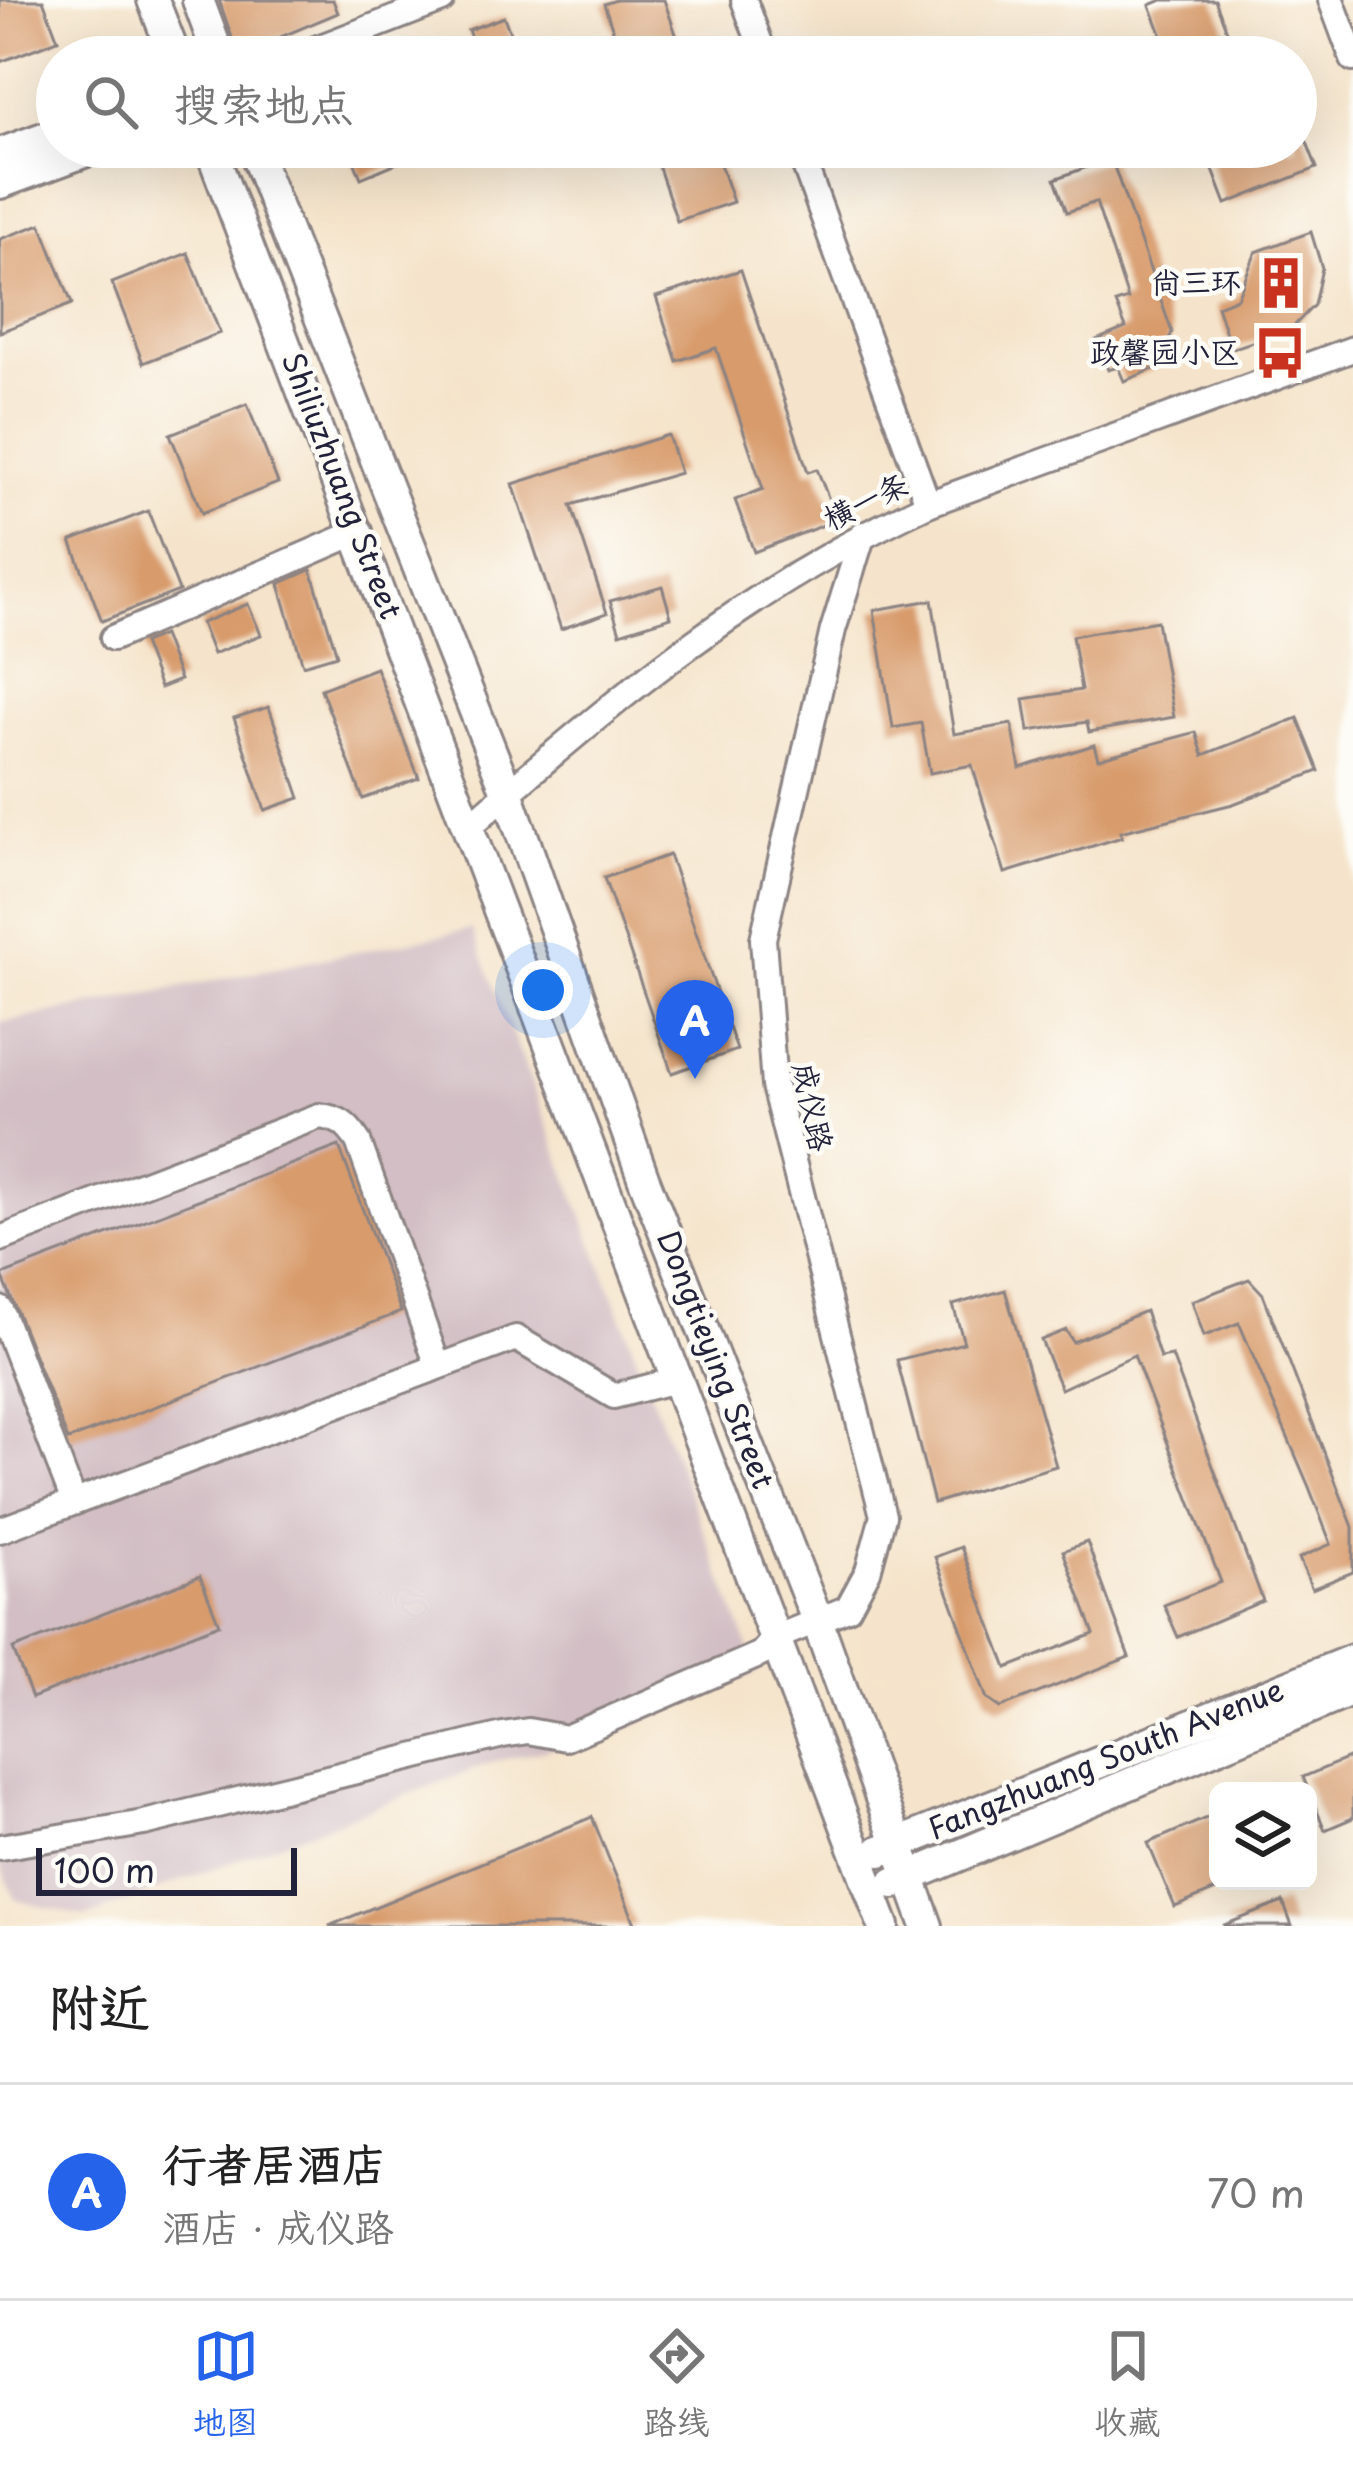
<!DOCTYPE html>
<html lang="zh">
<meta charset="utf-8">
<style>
:root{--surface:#fff;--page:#f2f2f2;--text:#222;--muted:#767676;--line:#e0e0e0;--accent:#2563eb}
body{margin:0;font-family:"Playpen Sans","LXGW WenKai TC",sans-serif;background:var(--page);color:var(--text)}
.controls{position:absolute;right:36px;bottom:36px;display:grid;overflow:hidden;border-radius:18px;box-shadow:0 12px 48px #0002}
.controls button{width:108px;height:108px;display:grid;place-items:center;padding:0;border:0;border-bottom:3px solid var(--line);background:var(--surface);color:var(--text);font:60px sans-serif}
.scale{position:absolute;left:36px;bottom:30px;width:261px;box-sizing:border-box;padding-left:12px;border:6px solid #22223b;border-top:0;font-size:33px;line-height:42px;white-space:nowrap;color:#22223b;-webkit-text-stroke:9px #fdfcf7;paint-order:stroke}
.you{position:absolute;left:543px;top:990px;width:42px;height:42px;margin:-30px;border:9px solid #fff;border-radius:50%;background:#1a73e8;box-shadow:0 0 0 18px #1a73e833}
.badge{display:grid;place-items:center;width:78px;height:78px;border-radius:50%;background:var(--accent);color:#fff;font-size:39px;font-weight:700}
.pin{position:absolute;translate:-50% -99px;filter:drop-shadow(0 3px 6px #0008)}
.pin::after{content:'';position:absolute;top:63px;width:42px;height:36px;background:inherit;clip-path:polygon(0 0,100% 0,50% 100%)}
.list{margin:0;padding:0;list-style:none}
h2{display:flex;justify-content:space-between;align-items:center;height:156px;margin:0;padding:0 48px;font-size:51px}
h2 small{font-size:39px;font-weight:400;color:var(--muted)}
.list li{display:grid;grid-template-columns:78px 1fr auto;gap:36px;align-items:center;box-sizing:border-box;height:216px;padding:0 48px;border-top:3px solid var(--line)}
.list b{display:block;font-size:45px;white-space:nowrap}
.list p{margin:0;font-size:39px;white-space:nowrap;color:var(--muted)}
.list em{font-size:39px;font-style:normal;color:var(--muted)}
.icon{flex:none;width:66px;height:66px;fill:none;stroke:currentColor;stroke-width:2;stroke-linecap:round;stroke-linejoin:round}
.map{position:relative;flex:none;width:1353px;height:1926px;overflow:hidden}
.search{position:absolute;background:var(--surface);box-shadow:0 12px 48px #0002;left:36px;right:36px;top:36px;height:132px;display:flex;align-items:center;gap:30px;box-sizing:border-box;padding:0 42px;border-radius:66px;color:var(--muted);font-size:45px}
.sheet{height:372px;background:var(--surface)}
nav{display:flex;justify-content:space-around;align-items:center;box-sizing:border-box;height:168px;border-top:3px solid var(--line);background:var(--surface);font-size:33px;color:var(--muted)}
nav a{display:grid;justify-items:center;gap:6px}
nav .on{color:var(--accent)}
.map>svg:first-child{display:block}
</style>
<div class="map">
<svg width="1353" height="1926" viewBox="0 0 1353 1926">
<rect width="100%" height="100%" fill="#fdfcf7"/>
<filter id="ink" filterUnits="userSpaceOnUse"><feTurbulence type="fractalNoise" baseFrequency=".00833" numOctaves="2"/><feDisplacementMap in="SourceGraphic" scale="24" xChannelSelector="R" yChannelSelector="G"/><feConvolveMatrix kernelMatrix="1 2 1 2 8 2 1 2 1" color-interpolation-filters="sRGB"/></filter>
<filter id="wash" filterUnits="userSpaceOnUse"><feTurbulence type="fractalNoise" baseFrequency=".004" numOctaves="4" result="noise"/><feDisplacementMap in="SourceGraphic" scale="48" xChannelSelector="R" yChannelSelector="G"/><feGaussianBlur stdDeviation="2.7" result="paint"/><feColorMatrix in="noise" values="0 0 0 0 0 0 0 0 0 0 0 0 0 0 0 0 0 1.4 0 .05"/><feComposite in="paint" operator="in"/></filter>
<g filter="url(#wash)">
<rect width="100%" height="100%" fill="#f5e4cb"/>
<polygon fill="#d2bec4" points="472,929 758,1672 606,1736 496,1761 86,1917 16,1900 0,1865 0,1023"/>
<g id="blocks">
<g fill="#d89b6c">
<polygon points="0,0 43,0 58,40 0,62"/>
<polygon points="219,0 333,0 338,13 238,55"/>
<polygon points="616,0 664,0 684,57 622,57 604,4"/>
<polygon points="1162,0 1215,0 1237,57 1192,57 1186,42 1167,49 1150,5"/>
<polygon points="504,17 519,57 478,57 468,30"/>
<polygon points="1297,117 1317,168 1226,204 1210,162 1228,155 1224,147 1296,147"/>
<polygon points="348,147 435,147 361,178"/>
<polygon points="652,147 714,147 733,202 677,221"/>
<polygon points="1111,158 1172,332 1159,367 1124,381 1118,367 1108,370 1096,340 1126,328 1116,303 1128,299 1096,202 1067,212 1055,179"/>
<polygon points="41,224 72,304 0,332 0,239"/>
<polygon points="1311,232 1322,268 1314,305 1291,329 1231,349 1217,306 1237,298 1256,252"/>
<polygon points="188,253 220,333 143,363 112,283"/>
<polygon points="741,270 808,472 817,469 837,520 754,552 735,500 763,489 716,348 677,361 656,297"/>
<polygon points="247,404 278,483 202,513 170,434"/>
<polygon points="668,435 680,473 571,505 607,613 561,629 513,484"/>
<polygon points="148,511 179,591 102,621 71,541"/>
<polygon points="311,570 337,655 303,665 279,584"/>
<polygon points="662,586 671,617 620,633 610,601"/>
<polygon points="932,600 954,734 1012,724 1020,768 1094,745 1098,759 1196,732 1203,755 1298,718 1319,771 1233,804 1120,832 1122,837 1005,873 972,765 930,773 921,723 893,728 874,610"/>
<polygon points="248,604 261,635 213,654 201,623"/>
<polygon points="1157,621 1174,717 1089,732 1087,722 1029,731 1024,699 1081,690 1072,636"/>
<polygon points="163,635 180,680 160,688 143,643"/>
<polygon points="376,668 419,778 363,799 321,689"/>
<polygon points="269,707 300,798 265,810 234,718"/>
<polygon points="669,855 737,1050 672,1073 604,878"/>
<polygon points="339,1146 401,1312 68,1440 2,1275"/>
<polygon points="1249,1279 1263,1294 1353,1527 1353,1572 1312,1589 1299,1558 1331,1544 1309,1487 1239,1323 1204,1336 1192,1301"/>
<polygon points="1005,1290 1056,1466 934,1503 897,1360 964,1343 953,1305"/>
<polygon points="1145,1311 1160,1358 1172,1356 1263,1601 1178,1637 1164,1605 1221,1582 1134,1355 1061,1389 1041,1340 1066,1330 1073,1342"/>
<polygon points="1087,1542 1129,1657 1000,1708 987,1699 935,1557 961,1547 1007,1668 1094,1634 1063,1551"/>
<polygon points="200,1576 219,1624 32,1698 13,1649"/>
<polygon points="1353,1756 1353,1818 1325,1830 1303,1777"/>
<polygon points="1218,1813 1218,1889 1175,1907 1148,1843"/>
<polygon points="592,1817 636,1926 329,1926"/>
<polygon points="1283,1902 1292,1926 1224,1926 1224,1925"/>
</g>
</g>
</g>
<g filter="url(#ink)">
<use href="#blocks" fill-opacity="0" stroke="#8c8383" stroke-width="3"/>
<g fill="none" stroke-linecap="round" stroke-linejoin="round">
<g stroke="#8c8383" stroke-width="30">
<g id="minor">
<polyline points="744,0 765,57"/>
<polyline points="1331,0 1353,59"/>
<polyline points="295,57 442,0"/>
<polyline points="798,147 928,504"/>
<polyline points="113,638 360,531"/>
<path d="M 471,825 C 616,697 751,586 928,504 L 1353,349"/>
<path d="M 0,1239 L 319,1116 C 339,1118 347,1124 358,1141 L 438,1366"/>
<polyline points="0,1309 74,1502"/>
<polyline points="0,1530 516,1338 614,1396 680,1379"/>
<polyline points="0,1847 144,1823 503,1735 528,1731 566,1738 761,1654 775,1638 848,1608 868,1571 883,1516 774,1086 763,939 833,630 863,534"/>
</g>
</g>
<g stroke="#8c8383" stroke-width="36">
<g id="major">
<polyline points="153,0 175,57"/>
<polyline points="198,0 219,57"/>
<polyline points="210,147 884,1926"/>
<polyline points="253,147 507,792 643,1177 817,1620 927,1926"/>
<polyline points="0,154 57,133"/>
<polyline points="0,183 97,147"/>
<polyline points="880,1851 1353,1660"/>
<polyline points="894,1883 1353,1690"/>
</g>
</g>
<use href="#minor" stroke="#fff" stroke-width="24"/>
<use href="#major" stroke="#fff" stroke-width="30"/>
</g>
</g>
<defs>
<g id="building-bare" transform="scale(4.14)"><path d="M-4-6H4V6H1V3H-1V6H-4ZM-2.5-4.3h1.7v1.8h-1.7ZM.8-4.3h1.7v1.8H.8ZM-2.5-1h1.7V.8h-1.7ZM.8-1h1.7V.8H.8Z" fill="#c8321e" stroke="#fdfcf7" stroke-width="2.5" paint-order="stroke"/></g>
<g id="bus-bare" transform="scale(4.14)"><path d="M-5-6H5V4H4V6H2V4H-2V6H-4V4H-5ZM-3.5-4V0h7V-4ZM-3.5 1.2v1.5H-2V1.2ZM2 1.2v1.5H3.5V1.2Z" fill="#c8321e" stroke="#fdfcf7" stroke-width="2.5" paint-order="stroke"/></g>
</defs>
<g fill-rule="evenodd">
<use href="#building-bare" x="1281" y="283"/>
<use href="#bus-bare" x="1280" y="353"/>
</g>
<g text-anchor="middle" stroke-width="9" stroke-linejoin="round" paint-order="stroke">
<g font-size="30" fill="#22223b" stroke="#fdfcf7" text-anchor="end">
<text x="1241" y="293">尚三环</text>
<text x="1240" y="363">政馨园小区</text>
</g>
<g font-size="30" fill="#22223b" stroke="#fdfcf7">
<text transform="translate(341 486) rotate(69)" y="10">Shiliuzhuang Street</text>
<text transform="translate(866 502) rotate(-26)" y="10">横一条</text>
<text transform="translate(812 1107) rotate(78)" y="10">成仪路</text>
<text transform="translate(715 1360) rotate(69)" y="10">Dongtieying Street</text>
<text transform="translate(1106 1760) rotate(-22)" y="10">Fangzhuang South Avenue</text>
</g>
</g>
</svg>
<div class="controls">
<button><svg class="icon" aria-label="layers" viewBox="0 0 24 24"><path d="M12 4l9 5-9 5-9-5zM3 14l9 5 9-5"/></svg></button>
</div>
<div class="scale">100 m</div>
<div class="you"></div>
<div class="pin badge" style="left:695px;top:1079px">A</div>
<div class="search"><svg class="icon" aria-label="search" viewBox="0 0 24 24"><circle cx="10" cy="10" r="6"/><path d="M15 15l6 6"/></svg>搜索地点</div>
</div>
<section class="sheet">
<h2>附近<small></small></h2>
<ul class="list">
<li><span class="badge">A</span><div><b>行者居酒店</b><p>酒店 · 成仪路</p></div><em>70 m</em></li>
</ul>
</section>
<nav>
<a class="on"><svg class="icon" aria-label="map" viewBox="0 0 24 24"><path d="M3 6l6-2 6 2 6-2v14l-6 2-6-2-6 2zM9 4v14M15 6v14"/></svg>地图</a>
<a><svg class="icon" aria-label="directions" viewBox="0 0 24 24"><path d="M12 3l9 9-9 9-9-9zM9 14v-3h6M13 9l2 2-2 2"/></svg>路线</a>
<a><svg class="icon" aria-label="saved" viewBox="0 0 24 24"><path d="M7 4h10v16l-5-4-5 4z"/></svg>收藏</a>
</nav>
